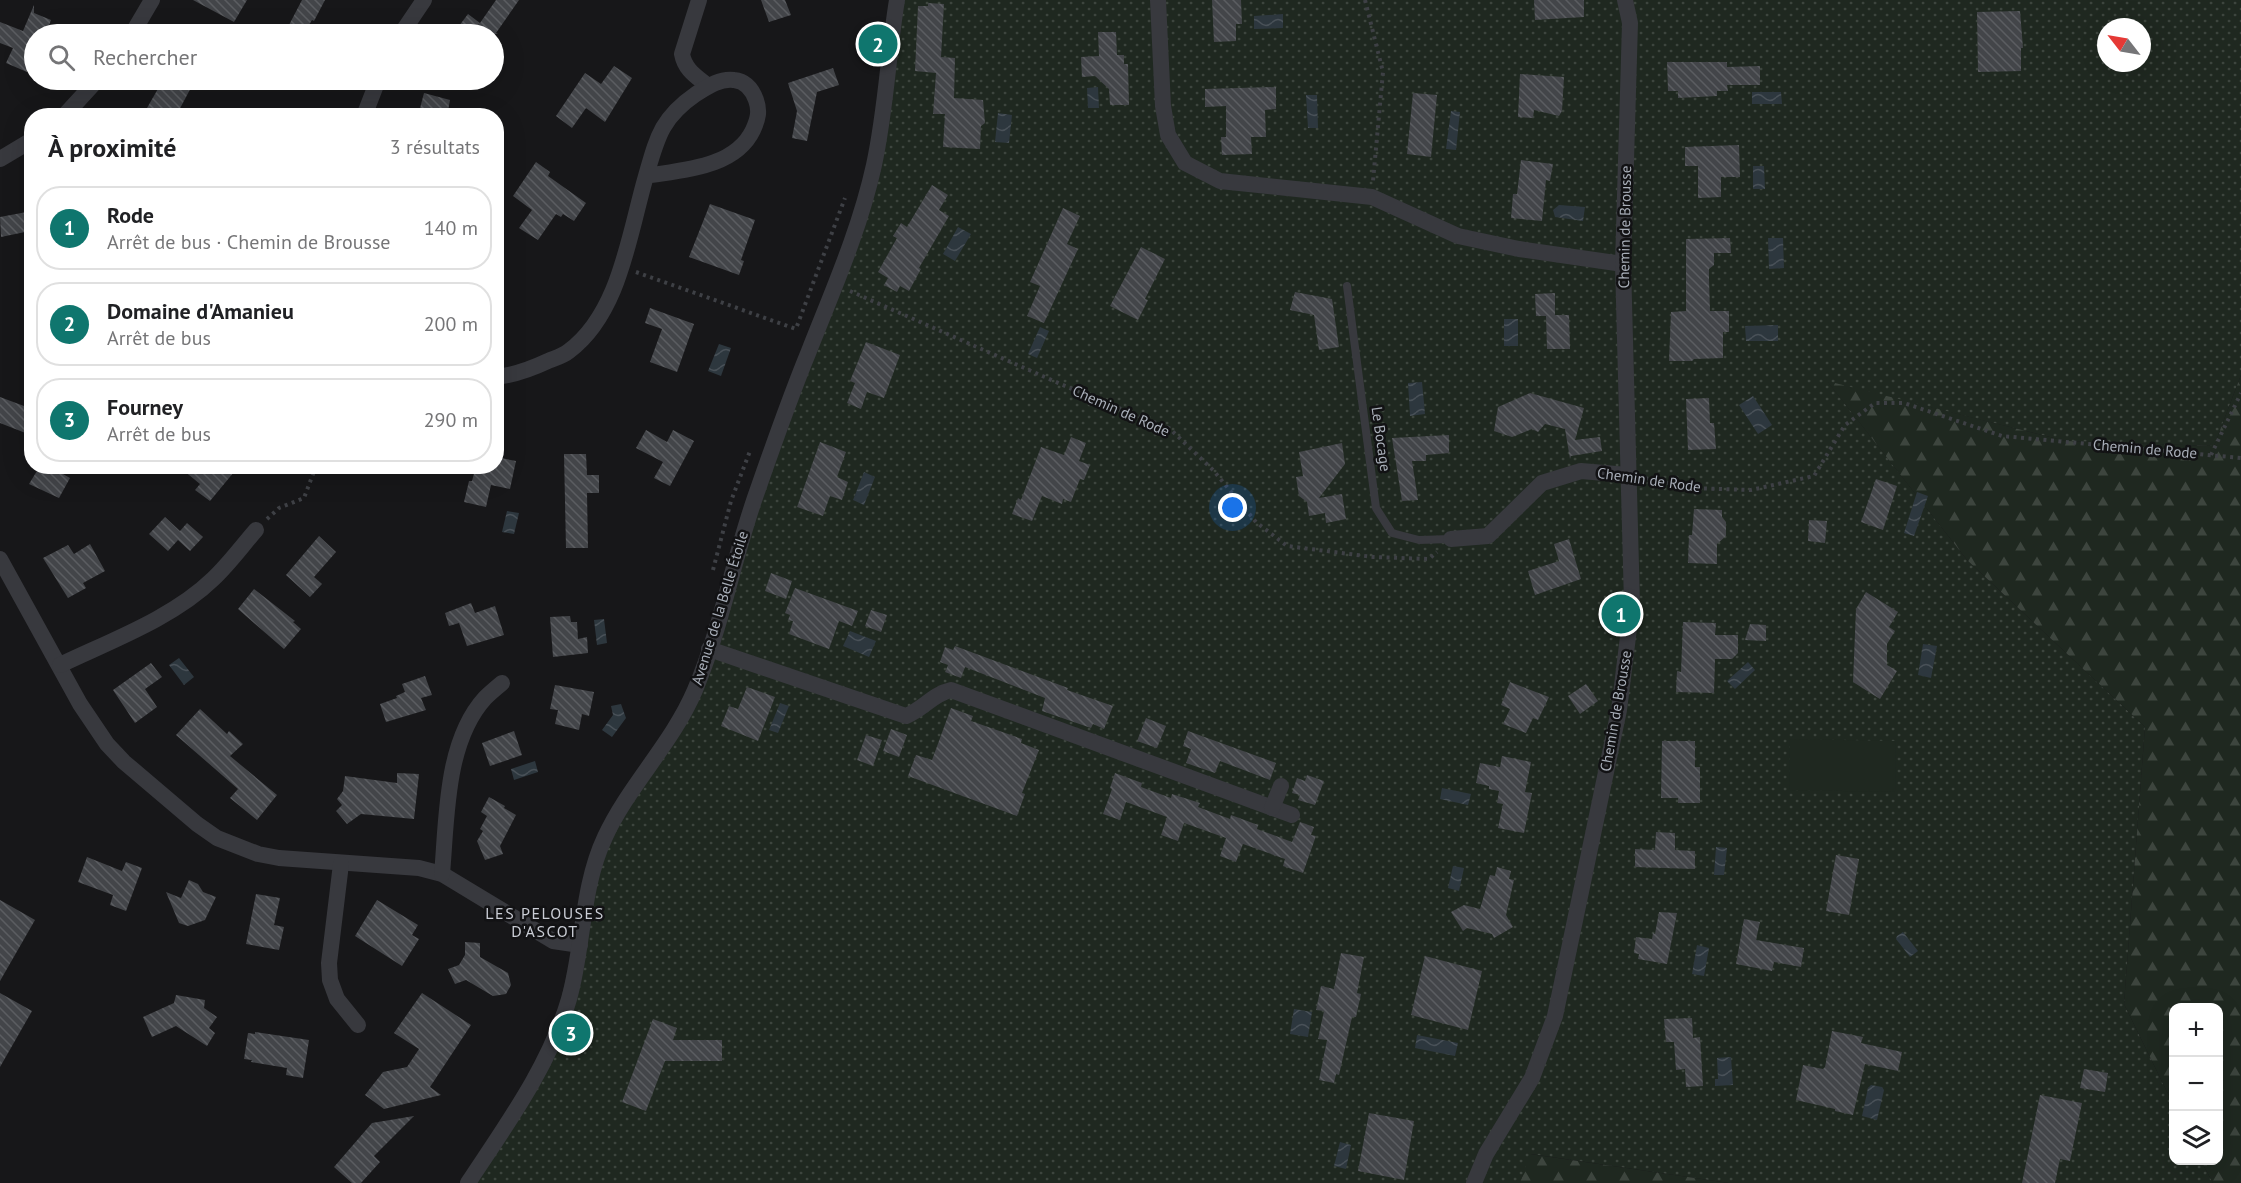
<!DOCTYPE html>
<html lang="fr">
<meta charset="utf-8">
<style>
:root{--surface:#fff;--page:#f6f6f6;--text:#202124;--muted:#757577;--line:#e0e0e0;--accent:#0f766e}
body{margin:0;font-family:"PT Sans",sans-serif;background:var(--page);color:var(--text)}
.controls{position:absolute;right:18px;bottom:18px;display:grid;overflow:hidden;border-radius:12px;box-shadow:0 6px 24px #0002}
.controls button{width:54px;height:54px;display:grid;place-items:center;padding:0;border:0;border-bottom:2px solid var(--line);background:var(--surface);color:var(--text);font:30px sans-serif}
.compass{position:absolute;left:2097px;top:18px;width:54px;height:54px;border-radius:50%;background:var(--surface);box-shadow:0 6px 24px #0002;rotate:301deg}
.you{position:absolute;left:1233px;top:508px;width:21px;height:21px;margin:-15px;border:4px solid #fff;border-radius:50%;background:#1a73e8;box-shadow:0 0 0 9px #1a73e833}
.badge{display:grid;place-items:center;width:39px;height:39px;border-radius:50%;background:var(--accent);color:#fff;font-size:20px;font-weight:700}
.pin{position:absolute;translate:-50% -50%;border:3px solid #fff;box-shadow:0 2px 6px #0006}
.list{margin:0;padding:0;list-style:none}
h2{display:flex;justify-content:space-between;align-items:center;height:78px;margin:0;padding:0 24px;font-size:26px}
h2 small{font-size:20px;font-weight:400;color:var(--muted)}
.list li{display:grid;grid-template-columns:39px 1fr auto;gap:18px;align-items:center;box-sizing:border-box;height:84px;margin:0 12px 12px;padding:0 12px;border:2px solid var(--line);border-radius:24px}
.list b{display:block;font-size:22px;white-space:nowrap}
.list p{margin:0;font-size:20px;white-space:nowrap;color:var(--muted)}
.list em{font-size:20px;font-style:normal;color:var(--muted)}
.icon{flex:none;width:33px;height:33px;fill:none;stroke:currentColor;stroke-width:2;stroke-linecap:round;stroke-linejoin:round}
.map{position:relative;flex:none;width:2241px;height:1183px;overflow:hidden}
.search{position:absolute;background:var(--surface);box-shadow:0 6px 24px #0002;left:24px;top:24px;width:480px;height:66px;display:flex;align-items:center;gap:15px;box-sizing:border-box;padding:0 21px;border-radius:33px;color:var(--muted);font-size:22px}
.panel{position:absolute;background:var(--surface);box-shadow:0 6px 24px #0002;left:24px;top:108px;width:480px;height:366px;border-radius:24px}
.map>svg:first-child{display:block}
</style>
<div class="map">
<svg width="2241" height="1183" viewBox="0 0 2241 1183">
<defs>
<pattern id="grass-dots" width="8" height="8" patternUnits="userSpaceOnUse" patternTransform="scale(1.5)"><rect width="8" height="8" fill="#1f2820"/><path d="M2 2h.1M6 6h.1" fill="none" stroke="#3d453e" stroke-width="1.8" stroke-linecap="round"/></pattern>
<pattern id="forest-firs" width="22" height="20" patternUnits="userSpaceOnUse" patternTransform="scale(1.5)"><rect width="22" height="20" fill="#1f2820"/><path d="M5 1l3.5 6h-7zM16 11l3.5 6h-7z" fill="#3d453e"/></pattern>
<pattern id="water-waves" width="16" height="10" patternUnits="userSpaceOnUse" patternTransform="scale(1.5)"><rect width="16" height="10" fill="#2d373e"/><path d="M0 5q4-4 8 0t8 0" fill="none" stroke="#495158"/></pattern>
<pattern id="building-back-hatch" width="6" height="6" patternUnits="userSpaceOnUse" patternTransform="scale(1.5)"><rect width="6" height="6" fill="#434549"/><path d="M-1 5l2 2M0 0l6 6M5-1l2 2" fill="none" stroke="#5b5d61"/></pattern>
</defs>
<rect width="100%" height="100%" fill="#171719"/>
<path fill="url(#grass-dots)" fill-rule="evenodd" d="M 898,0 L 2241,0 L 2241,375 L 2214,446 L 2066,441 L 1828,382 L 1967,560 L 2145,727 L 2124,1004 L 2173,1104 L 2174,1160 L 2201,1161 L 2213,1183 L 1729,1183 L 1531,1154 L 1520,1183 L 467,1183 L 547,1056 L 594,865 L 671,738 L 855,231 ZM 2106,27 L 2142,27 L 2142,63 L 2106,63 Z"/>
<g fill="url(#forest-firs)">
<polygon points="2241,375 2241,1183 2213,1183 2201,1161 2218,1160 2218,1008 2174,1008 2173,1104 2124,1004 2145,727 1967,560 1827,381 2066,441 2214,446"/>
<polygon points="1530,1154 1729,1183 1520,1183"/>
</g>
<polygon fill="#1f2820" points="1790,739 1896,741 1895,792 1789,790"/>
<g fill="url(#water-waves)">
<polygon points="1283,14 1283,28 1254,29 1254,16"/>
<polygon points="1098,87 1099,108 1088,108 1087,88"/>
<polygon points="1752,92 1781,92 1782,104 1752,104"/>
<polygon points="1306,95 1317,95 1318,128 1308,128"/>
<polygon points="1451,111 1460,112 1456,150 1446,149"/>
<polygon points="998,113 1012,115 1009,143 995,142"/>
<polygon points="1753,166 1764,166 1765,189 1753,189"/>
<polygon points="1559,205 1585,207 1583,221 1555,217 1553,210"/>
<polygon points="958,227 971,234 955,261 943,254"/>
<polygon points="1768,238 1783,238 1784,268 1769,269"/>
<rect x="1504" y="319" width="14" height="27"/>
<polygon points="1778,325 1778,341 1746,341 1745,326"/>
<polygon points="1040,327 1049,331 1037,358 1028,354"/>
<polygon points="719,344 731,348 721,376 708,371"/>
<polygon points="1422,382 1425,414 1410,416 1408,383"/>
<polygon points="1753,396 1772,425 1758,434 1739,405"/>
<polygon points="864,472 875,477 864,505 853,500"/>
<polygon points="1917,492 1928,496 1914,536 1904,533"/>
<polygon points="507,511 519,513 514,534 502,532"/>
<polygon points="604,619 607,643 597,645 594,620"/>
<polygon points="850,631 876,641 869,657 843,646"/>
<polygon points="1923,644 1937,646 1931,678 1918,675"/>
<polygon points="179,658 194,677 184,685 169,665"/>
<polygon points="1748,662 1755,670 1735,689 1727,681"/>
<polygon points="780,703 789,706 778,733 769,730"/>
<polygon points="621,704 626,718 612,737 602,730 613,715 611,706"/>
<polygon points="535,761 538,772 514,780 511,769"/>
<polygon points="1442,788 1471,794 1468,805 1440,799"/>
<polygon points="1716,847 1727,848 1724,875 1714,875"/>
<polygon points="1453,866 1464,868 1459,891 1448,888"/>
<polygon points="1903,932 1918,951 1910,957 1896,939 1897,936"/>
<polygon points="1697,945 1709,948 1704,976 1692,974"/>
<polygon points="1294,1009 1312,1012 1308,1037 1290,1034"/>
<polygon points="1417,1035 1458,1043 1455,1056 1415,1048"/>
<polygon points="1731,1057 1733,1085 1715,1086 1715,1079 1718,1079 1717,1058"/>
<polygon points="1871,1085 1882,1087 1884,1090 1877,1120 1862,1116 1868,1088"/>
<polygon points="1340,1142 1351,1145 1346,1169 1334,1166"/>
</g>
<g fill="url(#building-back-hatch)">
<polygon points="193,0 247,0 234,22"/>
<polygon points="302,0 325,0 314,21 312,20 304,33 289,25"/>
<polygon points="496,0 519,0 496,33 498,34 453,34 468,14 480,23"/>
<polygon points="761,0 785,0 791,15 769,22"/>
<polygon points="1212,0 1241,0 1242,24 1236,24 1236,41 1214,42"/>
<polygon points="1534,0 1584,0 1584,17 1535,20"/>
<polygon points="928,3 944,4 941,57 955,58 954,98 983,100 985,123 981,126 980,149 943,147 945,114 933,114 936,73 915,71 918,6 928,6"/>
<polygon points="34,5 34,13 51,20 46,34 34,34 34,55 27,72 6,63 13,48 0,43 0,22 23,31"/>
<polygon points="2020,11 2023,48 2021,48 2021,71 1978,72 1977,12"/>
<polygon points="1098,32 1116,32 1117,55 1124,55 1124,64 1128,64 1129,105 1110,105 1109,89 1095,76 1082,77 1081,57 1099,56"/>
<polygon points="1667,62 1727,62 1727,67 1760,66 1760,85 1727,85 1728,91 1717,91 1717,96 1678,98 1678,91 1668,91"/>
<polygon points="614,66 632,78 605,122 586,108 572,128 556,116 585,73 601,84"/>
<polygon points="833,68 839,85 817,92 807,141 792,138 797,111 788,83"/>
<polygon points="1520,74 1564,77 1562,111 1559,116 1534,110 1533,118 1518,117"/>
<polygon points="163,80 195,80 176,116 160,116 147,108"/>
<polygon points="1276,87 1276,109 1265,110 1266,137 1251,137 1252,154 1222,155 1221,137 1226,137 1226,106 1205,107 1205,89"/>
<polygon points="424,93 450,100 447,116 418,116"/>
<polygon points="1413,93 1437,95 1431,157 1407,154"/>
<polygon points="1739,145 1740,177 1721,177 1721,197 1698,198 1698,166 1685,166 1685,147"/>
<polygon points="1521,160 1553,164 1550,181 1546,180 1542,221 1511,218 1513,194 1517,194"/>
<polygon points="536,162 550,172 548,176 586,203 574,221 563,214 561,217 556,214 538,240 519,228 532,210 513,196"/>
<polygon points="932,185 948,195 939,210 949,216 919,268 921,269 909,291 900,286 897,292 884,285 888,278 878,272 897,238 893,236 901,223 907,227"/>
<polygon points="710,204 755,220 741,260 744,261 739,275 689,257"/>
<polygon points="1063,208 1080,216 1067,244 1078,249 1044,323 1027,316 1040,286 1030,282"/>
<polygon points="32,211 32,228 24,229 25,232 1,237 0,217"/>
<polygon points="1730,238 1731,253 1714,253 1714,265 1709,269 1709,279 1710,311 1729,311 1729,332 1723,332 1723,358 1694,359 1692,361 1669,361 1671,312 1686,311 1686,239"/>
<polygon points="1141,247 1165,259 1145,299 1148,300 1138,320 1110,306"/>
<polygon points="1295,292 1332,299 1339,347 1319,350 1314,315 1290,310"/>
<polygon points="1555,293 1555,315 1569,315 1570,349 1547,349 1546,316 1536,316 1535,294"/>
<polygon points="650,308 694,324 677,372 650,362 662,329 645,323"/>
<polygon points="866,342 900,355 884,398 867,392 861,409 847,403 855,383 850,381"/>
<polygon points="1530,393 1584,408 1575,440 1600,437 1602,451 1571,456 1570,459 1565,429 1545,424 1538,432 1532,429 1512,437 1494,431 1498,407"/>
<polygon points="0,397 32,409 32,425 28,434 0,423"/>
<polygon points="1709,398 1710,423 1714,423 1716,449 1688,450 1686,399"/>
<polygon points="646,430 667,442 673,430 694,441 670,486 654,478 663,462 636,448"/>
<polygon points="1449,435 1449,453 1426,455 1426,461 1412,461 1418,500 1402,501 1392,438"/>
<polygon points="1071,437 1086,443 1079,461 1090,465 1084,480 1080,479 1071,502 1063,499 1062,504 1042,496 1032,521 1012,514 1018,498 1021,500 1041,447 1064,455"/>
<polygon points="820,442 846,452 837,477 848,482 842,500 830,496 823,516 797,507"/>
<polygon points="1342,443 1345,464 1319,498 1342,494 1346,519 1326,523 1325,513 1309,516 1307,502 1299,496 1296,477 1303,476 1299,452"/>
<polygon points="564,454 586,454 587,475 599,475 599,493 587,493 588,548 566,548"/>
<polygon points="496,457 516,461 510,489 491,485 486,507 464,502 469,481 472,481 476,466 496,466"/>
<polygon points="40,466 49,466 70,478 59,498 29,484"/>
<polygon points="178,466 239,466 210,501 195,490 200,484"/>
<polygon points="1876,479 1897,486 1883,530 1861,522"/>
<polygon points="1694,509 1722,510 1722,517 1726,522 1726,536 1717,544 1717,564 1688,563 1689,535 1692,535"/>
<polygon points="165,517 180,531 187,523 203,537 190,551 178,540 168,551 149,534"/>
<polygon points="1809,520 1827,521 1825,543 1808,541"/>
<polygon points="319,536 336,552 314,577 322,584 310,597 286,575"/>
<polygon points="1569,539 1581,579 1535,595 1528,571 1559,561 1554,544"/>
<polygon points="90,544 105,571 83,583 86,588 68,598 43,558 68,545 74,554"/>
<polygon points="771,573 792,581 786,599 765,591"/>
<polygon points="795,588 858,611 852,626 839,621 829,649 789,634 793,621 788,620 790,615 785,613"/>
<polygon points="254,589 295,621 293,622 301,629 284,649 238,609"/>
<polygon points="1866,592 1898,612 1889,627 1895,631 1887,644 1887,665 1897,671 1880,699 1853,682 1856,609"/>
<polygon points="471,603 475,613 495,606 504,635 467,646 459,623 449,626 445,613"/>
<polygon points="871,610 887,615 881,632 865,626"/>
<polygon points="570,616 571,622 577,622 578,639 587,637 588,653 553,657 550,617"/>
<polygon points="1683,622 1716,623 1715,635 1738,635 1738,653 1732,659 1715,659 1714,693 1676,692 1677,671 1681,672"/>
<polygon points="1750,624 1766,625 1766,641 1745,640"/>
<polygon points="955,646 1068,688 1067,690 1113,706 1104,729 1093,724 1091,728 1042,711 1045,698 965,667 961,678 945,672 948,665 940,662 945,647 953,650"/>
<polygon points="151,663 162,677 145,689 157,707 135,723 113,690"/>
<polygon points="425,676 432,695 421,698 426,710 386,722 380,704 397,698 396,696 405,692 402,684"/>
<polygon points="1510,682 1549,697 1538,720 1533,718 1526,733 1503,724 1510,709 1501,705"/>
<polygon points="1586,684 1598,701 1580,714 1568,696"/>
<polygon points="555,685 594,692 589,716 582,714 579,730 555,724 558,710 550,709"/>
<polygon points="747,687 775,697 758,741 721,726 729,706 738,709"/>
<polygon points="951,708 973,716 971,721 1022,739 1021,743 1039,750 1022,793 1025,794 1017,816 908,776 916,755 932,760"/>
<polygon points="200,709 227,734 229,731 243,744 230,756 277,795 257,820 230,798 238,789 176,735"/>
<polygon points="1146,718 1166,726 1157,748 1137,741"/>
<polygon points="891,729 907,735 899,757 883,751"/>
<polygon points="514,731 522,755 490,766 482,743"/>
<polygon points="1188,731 1276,763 1270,780 1220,761 1215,773 1186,763 1191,749 1183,746"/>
<polygon points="866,735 882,740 873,766 857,760"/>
<polygon points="1662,741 1695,741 1695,767 1700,767 1700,803 1678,803 1678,798 1661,798"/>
<polygon points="1502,756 1531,762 1525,792 1532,793 1524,833 1498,828 1503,804 1497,803 1499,791 1489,789 1489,786 1476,783 1480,763 1500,767"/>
<polygon points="397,773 419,774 414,819 361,814 347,824 336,811 342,805 337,799 343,791 345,776 397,783"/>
<polygon points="1115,773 1142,783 1141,787 1171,798 1172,794 1200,803 1198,807 1230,819 1231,815 1258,825 1257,829 1292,842 1300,822 1314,827 1311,835 1316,836 1303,873 1283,866 1285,859 1243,844 1236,862 1220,856 1226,838 1184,823 1178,841 1161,835 1167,817 1126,802 1120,820 1103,814 1112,789 1110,788"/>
<polygon points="1307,775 1324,781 1315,805 1298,800 1300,795 1292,793 1297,778 1305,781"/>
<polygon points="489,797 505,806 504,808 516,815 500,846 503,854 485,860 477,841 483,831 480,829 487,816 481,812"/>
<polygon points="1656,832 1675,833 1675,850 1695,851 1695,869 1635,867 1635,849 1655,850"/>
<polygon points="1836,855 1859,859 1849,915 1826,911"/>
<polygon points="87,857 122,871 126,862 142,868 126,911 110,905 113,895 78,882"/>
<polygon points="1497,867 1511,871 1509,879 1514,880 1506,915 1513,927 1494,938 1492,934 1467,928 1463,931 1451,912 1464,905 1480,909 1490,875 1495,876"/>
<polygon points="189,880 198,884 203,892 216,897 205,920 188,926 179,923 166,892 181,898"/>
<polygon points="256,894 280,898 274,925 284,927 279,950 246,944"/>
<polygon points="0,900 35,920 0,981"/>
<polygon points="377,900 418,925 412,935 419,939 402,966 355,936"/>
<polygon points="1659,912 1677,913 1667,964 1638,959 1639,954 1634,953 1636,937 1652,939 1653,933 1655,934"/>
<polygon points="1744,919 1760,922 1756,940 1804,948 1801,967 1774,962 1772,971 1736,964"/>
<polygon points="465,942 480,943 480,957 508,973 511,985 506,994 493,996 466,980 455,984 448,969 459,965 465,955"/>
<polygon points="1341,953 1364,957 1357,993 1361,994 1356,1017 1352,1017 1339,1075 1336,1074 1334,1083 1319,1080 1327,1040 1318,1039 1324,1011 1316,1010 1321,986 1334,989"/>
<polygon points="1425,956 1482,971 1468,1030 1411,1015"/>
<polygon points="0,993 32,1011 0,1067"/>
<polygon points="422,993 471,1025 430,1087 441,1095 384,1109 365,1095 383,1072 407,1067 419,1049 394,1033"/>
<polygon points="176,995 205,1000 204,1008 217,1017 209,1028 215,1033 207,1046 176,1026 152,1037 143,1017 174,1003"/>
<polygon points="1692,1018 1693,1038 1700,1037 1703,1086 1686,1087 1685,1069 1676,1070 1674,1042 1666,1042 1664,1019"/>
<polygon points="653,1019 677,1028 673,1040 722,1040 722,1061 665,1061 646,1111 622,1102"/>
<polygon points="1832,1031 1863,1037 1861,1043 1902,1052 1898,1071 1865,1064 1853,1115 1835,1111 1835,1109 1796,1100 1803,1065 1823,1069 1825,1067"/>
<polygon points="255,1032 309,1040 303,1078 286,1075 287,1068 251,1062 252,1060 244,1059 248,1033 255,1034"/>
<polygon points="2084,1069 2108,1073 2105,1092 2080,1088"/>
<polygon points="2040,1095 2082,1103 2070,1161 2060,1159 2055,1183 2022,1183"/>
<polygon points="1369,1113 1414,1121 1404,1180 1358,1171"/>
<polygon points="414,1116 374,1156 380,1162 361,1183 352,1183 334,1167 372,1123"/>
</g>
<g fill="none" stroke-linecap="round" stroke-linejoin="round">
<g stroke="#3e4045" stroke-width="4" stroke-dasharray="3 4.5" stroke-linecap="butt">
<polyline points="1365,0 1383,72 1373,181"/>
<polyline points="636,272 796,329"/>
<polyline points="850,291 1081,393 1169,428 1213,470 1256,522 1287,546 1373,557 1429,559 1437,552"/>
<polyline points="797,326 845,198"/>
<polyline points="2211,455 2241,393"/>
<polyline points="1645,478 1692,488 1751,490 1814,476 1845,425 1875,403 1904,403 2002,436 2241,458"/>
<polyline points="267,519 279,508 304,498 316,466"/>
<polyline points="713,570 731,501 750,451"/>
</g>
<polyline stroke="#38393e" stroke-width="8" points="1347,286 1376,508 1392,533 1419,540 1451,539"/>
<g stroke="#38393e" stroke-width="16">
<path d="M 699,0 L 682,54 C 685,70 696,76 708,86"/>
<polyline points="1158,0 1163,106 1168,135 1185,163 1220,181 1372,197 1458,236 1519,249 1623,264"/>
<polyline points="132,34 152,0"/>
<polyline points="401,34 424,0"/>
<polyline points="64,116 97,80"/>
<polyline points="364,116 378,80"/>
<polyline points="0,159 32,140"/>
<path d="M 496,377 C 515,375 531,369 548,361 C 555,358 563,356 569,351 C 620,313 629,234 646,176 C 657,138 661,118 696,94 C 707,87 720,78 734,80 C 745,81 752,89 756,100 C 760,111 758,119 753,130 C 735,168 682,170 646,176"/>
<polyline points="1451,539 1488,536 1542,483 1581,471 1628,475"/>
<polyline points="0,559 80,704 107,744 124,762 197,824 217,838 258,854 279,858 419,868 442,874 553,941 580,945"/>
<path d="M 709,649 L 906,716 C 923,709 933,694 951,690 L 1292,815"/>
<path d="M 60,665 C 110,641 173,618 213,579 C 229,564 242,546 256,530"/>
<polyline points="1272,808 1281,786"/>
<polyline points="341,864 329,963 330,980 337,999 358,1025"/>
<path d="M 442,874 C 447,819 445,742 485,698 C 490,693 496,688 502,683"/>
<path d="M 468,1183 C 506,1125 549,1067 569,999 C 584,946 581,888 605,837 C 629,785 672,744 695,690 C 722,626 734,555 758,489 C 774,443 790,397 809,351 C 833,290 860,229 874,165 C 886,110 888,55 897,0"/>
<polyline points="1474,1183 1486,1154 1532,1078 1555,1016 1619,710 1632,604 1623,264 1630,23 1625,0"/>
</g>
</g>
<g text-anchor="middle" stroke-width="5" stroke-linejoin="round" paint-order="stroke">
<g font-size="15" fill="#a9afb9" stroke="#121214">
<text transform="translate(1625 227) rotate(-89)" y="5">Chemin de Brousse</text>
<text transform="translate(1121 411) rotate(24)" y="5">Chemin de Rode</text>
<text transform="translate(1381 439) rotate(82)" y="5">Le Bocage</text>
<text transform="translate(2145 449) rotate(5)" y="5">Chemin de Rode</text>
<text transform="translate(1649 480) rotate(8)" y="5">Chemin de Rode</text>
<text transform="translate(720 608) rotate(-73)" y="5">Avenue de la Belle Étoile</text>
<text transform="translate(1616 711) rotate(-80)" y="5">Chemin de Brousse</text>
</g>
<g font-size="16" letter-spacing="1.5" fill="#cacdd5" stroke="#121214">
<text x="545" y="919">LES PELOUSES<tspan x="545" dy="18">D'ASCOT</tspan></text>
</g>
</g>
</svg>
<div class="controls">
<button>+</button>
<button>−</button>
<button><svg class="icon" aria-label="layers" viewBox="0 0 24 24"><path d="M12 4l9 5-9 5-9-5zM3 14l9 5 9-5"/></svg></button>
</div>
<svg class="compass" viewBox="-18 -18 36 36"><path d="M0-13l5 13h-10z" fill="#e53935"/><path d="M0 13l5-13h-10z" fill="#757577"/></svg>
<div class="you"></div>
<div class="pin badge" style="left:1621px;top:614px">1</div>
<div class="pin badge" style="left:878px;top:44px">2</div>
<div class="pin badge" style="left:571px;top:1033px">3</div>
<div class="search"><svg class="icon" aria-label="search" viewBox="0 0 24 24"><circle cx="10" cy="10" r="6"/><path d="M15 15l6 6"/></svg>Rechercher</div>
<section class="panel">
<h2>À proximité<small>3 résultats</small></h2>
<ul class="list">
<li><span class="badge">1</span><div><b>Rode</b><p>Arrêt de bus · Chemin de Brousse</p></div><em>140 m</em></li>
<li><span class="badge">2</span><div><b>Domaine d'Amanieu</b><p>Arrêt de bus</p></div><em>200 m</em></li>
<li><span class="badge">3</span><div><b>Fourney</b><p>Arrêt de bus</p></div><em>290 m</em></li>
</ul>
</section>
</div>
